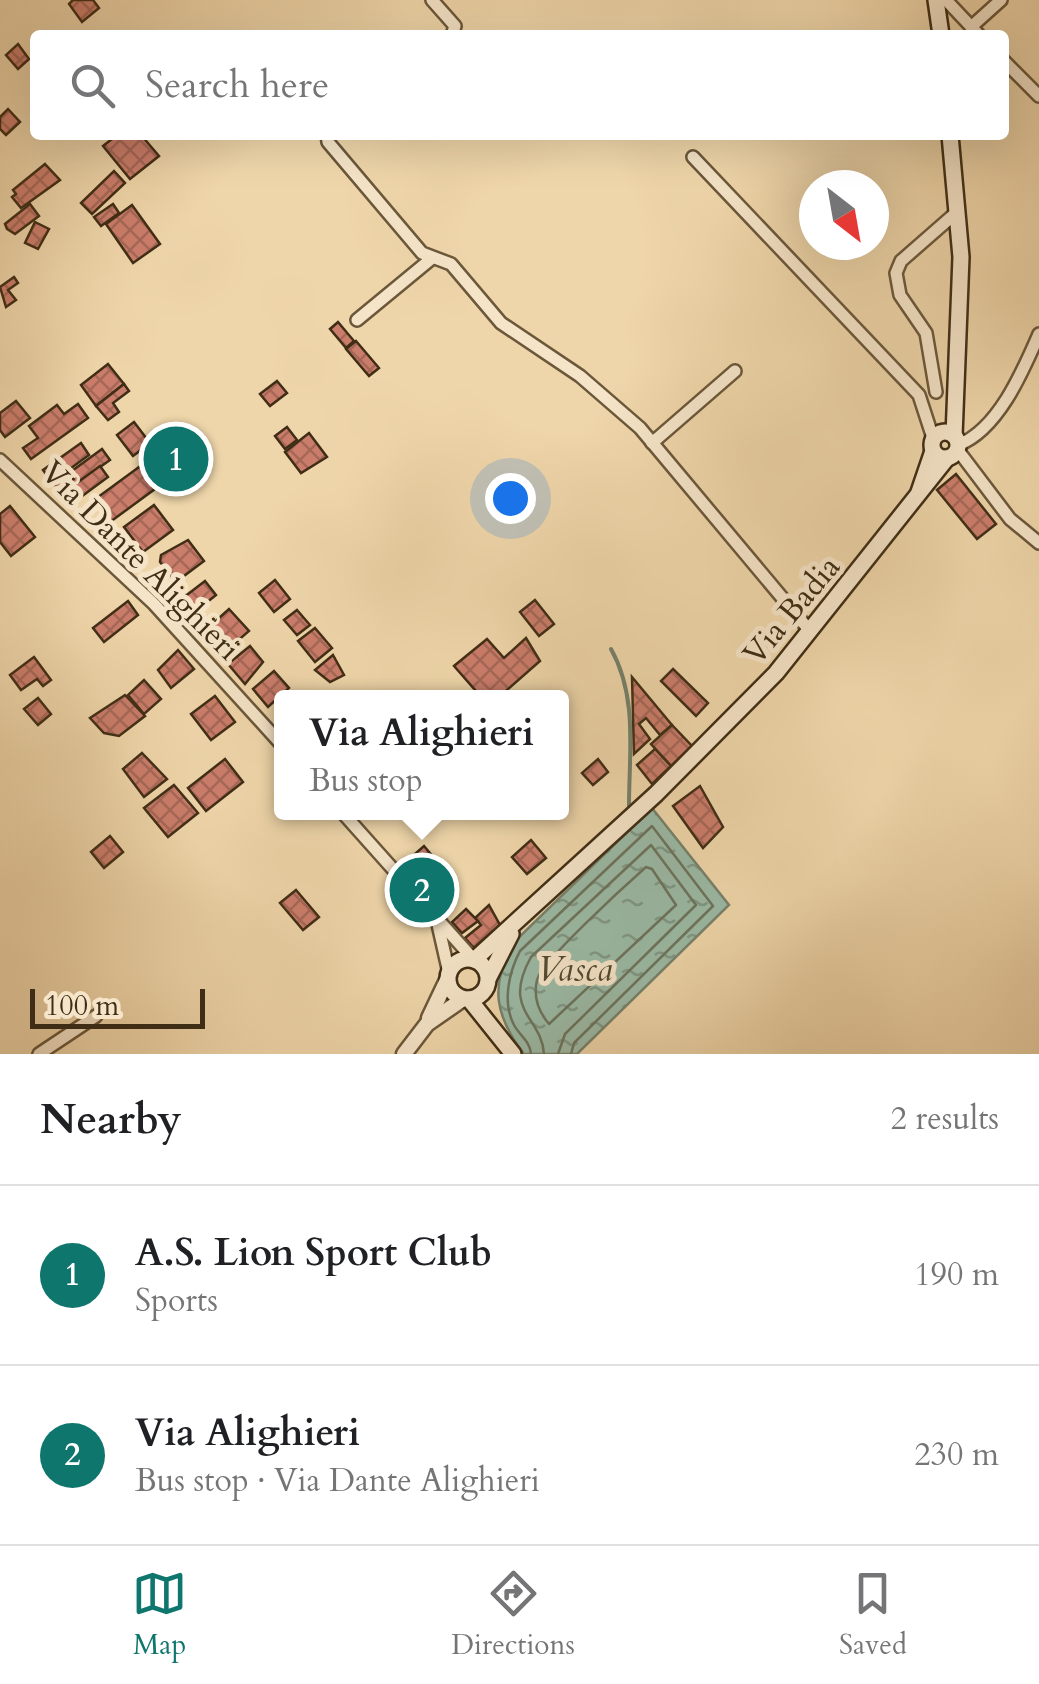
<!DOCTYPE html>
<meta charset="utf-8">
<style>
:root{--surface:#fff;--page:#f2f2f2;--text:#202124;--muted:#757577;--line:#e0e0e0;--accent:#0f766e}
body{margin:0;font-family:Cardo,serif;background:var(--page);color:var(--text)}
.compass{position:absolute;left:799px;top:170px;width:90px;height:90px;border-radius:50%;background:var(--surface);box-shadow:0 10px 40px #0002;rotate:149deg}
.scale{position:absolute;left:30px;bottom:25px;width:175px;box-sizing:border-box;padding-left:10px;border:5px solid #3f2d15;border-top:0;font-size:28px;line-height:35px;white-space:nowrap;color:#3f2d15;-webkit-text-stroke:8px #f5e4c8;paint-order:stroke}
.you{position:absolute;left:510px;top:498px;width:35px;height:35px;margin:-25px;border:8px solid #fff;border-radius:50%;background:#1a73e8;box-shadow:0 0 0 15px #1a73e833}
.badge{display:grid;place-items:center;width:65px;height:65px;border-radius:50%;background:var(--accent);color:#fff;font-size:32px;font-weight:700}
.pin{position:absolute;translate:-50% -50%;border:5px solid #fff;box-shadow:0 2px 10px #0006}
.popup{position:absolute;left:274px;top:690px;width:295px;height:130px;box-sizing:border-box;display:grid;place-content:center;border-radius:10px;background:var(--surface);filter:drop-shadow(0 2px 8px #0005);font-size:32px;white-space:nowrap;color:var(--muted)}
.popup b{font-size:38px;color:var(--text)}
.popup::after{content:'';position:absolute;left:50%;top:100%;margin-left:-20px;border:20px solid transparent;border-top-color:var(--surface)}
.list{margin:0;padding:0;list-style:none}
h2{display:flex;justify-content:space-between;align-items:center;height:130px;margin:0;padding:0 40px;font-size:42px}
h2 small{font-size:32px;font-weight:400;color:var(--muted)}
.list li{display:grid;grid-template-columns:65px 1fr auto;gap:30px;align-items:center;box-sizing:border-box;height:180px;padding:0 40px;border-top:2px solid var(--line)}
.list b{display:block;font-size:38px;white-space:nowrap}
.list p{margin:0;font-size:32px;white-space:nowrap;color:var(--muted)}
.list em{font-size:32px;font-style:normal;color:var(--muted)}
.icon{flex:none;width:55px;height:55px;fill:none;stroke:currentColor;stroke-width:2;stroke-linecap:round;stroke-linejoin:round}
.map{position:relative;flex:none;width:1039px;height:1054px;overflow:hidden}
.search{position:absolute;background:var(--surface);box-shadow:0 10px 40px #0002;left:30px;right:30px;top:30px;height:110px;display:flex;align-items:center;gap:25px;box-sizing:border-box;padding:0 35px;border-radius:10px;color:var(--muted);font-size:38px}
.sheet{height:490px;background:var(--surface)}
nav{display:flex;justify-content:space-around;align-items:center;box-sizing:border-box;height:140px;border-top:2px solid var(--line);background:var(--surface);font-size:28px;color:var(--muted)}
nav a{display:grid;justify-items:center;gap:5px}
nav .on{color:var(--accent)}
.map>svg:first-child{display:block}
</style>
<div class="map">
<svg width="1039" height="1054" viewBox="0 0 1039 1054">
<defs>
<pattern id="water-ripples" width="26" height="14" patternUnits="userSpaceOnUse" patternTransform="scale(2.5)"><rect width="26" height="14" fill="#9ab9a5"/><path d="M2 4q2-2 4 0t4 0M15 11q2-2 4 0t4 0" fill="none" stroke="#7f9785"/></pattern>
<pattern id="building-cross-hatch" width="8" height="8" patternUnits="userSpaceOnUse" patternTransform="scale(2.5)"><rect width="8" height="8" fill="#cb7d6b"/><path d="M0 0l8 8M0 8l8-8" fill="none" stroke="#a66757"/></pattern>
</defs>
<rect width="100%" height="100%" fill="#efd6aa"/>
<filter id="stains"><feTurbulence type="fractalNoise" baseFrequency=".002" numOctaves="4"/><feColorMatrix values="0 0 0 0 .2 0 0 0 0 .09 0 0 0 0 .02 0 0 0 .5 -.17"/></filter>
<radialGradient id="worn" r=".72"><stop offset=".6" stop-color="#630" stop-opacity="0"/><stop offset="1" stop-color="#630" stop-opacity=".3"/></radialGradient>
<path fill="url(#water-ripples)" stroke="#76816b" stroke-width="2.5" d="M 652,808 L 729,905 L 577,1054 L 524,1054 C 495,1016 490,987 512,944 Z"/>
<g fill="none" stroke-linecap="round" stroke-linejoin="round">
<g stroke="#6c735d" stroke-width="2.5">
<path d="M 646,867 L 652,869 L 676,905 L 549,1024 C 538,1011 533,997 537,980 C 540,963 628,883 646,867 Z"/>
<path d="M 531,1054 C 530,1041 520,1036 514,1025 C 502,1002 509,972 520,951 L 652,826 L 713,906 L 574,1043 L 571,1054"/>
<path d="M 544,1054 C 542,1017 501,1011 531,957 L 651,845 L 696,905 L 565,1034 L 558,1054"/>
</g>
<path stroke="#76816b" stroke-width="4" d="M 611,649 C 638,697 629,753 629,806"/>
</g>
<g fill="url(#building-cross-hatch)" stroke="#3f2d15" stroke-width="2.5">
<polygon points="73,0 93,0 99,8 82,22 69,4"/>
<polygon points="18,44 29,59 18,69 6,55"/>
<polygon points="8,109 20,122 6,135 0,129 0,117"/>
<polygon points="117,135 141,135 159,156 130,179 103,146"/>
<polygon points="45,164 60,180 21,208 12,197 16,194 13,190"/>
<polygon points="114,171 125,183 92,214 81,203"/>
<polygon points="30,204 39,216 15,234 7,229 5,224"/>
<polygon points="113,204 119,213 101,226 94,217"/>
<polygon points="132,205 160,244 133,263 106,224"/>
<polygon points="35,222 49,229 38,249 25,243"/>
<polygon points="14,277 18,283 8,290 16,300 6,307 0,287"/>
<polygon points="338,322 354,341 346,348 330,329"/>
<polygon points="356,341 379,368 369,376 346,349"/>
<polygon points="108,364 124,384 96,406 81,385"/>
<polygon points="277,381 287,393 270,406 260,394"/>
<polygon points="124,384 129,391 113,403 119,412 108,420 96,406"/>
<polygon points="16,401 30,418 5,437 0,430 0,413"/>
<polygon points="78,404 88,418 31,459 23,448 38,438 29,426 57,405 64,414"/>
<polygon points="134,422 150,443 133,456 117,435"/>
<polygon points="287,427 297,440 285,449 275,436"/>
<polygon points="309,433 327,457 301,473 285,452"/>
<polygon points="81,443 89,455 52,482 43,470"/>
<polygon points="174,443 190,466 178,474 162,452"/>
<polygon points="102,449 110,460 62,494 54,484"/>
<polygon points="150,459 166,481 110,522 94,500"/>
<polygon points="100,466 108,477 70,505 62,494"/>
<polygon points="956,474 996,524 977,539 937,490"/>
<polygon points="154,505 173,530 143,552 124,527"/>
<polygon points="10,506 35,537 11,556 0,542 0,514"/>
<polygon points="188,540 204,561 176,582 160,562 161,555"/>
<polygon points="275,580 290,599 274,612 259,593"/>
<polygon points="205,581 216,595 191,615 179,601"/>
<polygon points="535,600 554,624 539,636 520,612"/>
<polygon points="128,601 138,615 104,642 93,628"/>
<polygon points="229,609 249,631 219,657 200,635"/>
<polygon points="297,610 310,625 297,635 284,620"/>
<polygon points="315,628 332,648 315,662 298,641"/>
<polygon points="526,638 540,661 498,698 466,698 475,690 454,666 487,639 504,658"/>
<polygon points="250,646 263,662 245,684 228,664"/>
<polygon points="178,650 194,669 171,688 158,670"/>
<polygon points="333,655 344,675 330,682 315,670"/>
<polygon points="34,657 51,680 43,686 37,679 21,690 10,675"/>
<polygon points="673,669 708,703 696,716 661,681"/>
<polygon points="274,671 289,688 268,707 253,689"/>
<polygon points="632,677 672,725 660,735 646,718 639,724 650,739 634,754"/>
<polygon points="144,680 161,699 144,714 128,695"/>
<polygon points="125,695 145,716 119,736 104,733 90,718"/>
<polygon points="215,696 235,722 211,740 191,714"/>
<polygon points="38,698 51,714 38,725 24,709"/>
<polygon points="672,725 692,746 671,766 651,744"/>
<polygon points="655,749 671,766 652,784 637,765"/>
<polygon points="142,753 167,779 144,797 123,769"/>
<polygon points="225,759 243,782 206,811 188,788"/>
<polygon points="598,759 608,772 593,785 582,773"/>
<polygon points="174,785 198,813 168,837 144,808"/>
<polygon points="700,786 723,827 703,848 673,806"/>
<polygon points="110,836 123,852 104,868 91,852"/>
<polygon points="531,840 546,858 527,874 512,857"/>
<polygon points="424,846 435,859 419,873 407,861"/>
<polygon points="296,890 319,917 303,930 280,903"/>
<polygon points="489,905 500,925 474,948 465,938 481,925 475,918"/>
<polygon points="466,909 478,921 462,933 452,922"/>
</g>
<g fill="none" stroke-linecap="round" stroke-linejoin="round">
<g stroke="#6b573a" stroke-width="16">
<g id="minor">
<polyline points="432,0 455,26 452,35"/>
<polyline points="946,0 979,35"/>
<polyline points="971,27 1001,0"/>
<polyline points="1004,61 1039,96"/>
<polyline points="327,135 328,142 422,253 451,264 501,323 580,376 640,428 810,631"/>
<polyline points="693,157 919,395 933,438"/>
<polyline points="357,320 431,259"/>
<polyline points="936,392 926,333 900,295 896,273 901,261 957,212"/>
<polyline points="652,443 735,371"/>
<path d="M 958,445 C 998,430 1023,371 1039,334"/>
<polyline points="957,449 1010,519 1039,543"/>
<polyline points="0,460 154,604 282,745"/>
<polyline points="342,812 474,960"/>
<polyline points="437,920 449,973"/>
<polyline points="39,1054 96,1016"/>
</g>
</g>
<g stroke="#6b573a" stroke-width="19">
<g id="tertiary">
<polyline points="429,1018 448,978"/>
<polyline points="404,1054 427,1024 463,999"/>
</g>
</g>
<g stroke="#3f2d15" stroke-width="20">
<g id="secondary">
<polyline points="936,0 941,35"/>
<polyline points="950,135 961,257 954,436"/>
<circle cx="945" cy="445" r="13"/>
<polyline points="919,492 933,451"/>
<circle cx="468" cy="979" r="20"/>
<polyline points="474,960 656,794 776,673 947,458"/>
<polyline points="489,977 511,934"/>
<polyline points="469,999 513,1054"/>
</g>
</g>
<use href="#minor" stroke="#f5e4c8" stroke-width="11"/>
<use href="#tertiary" stroke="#f5e4c8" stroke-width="14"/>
<use href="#secondary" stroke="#f5e4c8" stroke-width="15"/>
</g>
<g text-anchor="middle" stroke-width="10" stroke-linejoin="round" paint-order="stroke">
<g font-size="32" fill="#3f2d15" stroke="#f5e4c8">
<text transform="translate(141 560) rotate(45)" y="11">Via Dante Alighieri</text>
<text transform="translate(791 610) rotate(-50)" y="11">Via Badia</text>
</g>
<g font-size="35" font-style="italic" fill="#514932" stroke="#f5e4c8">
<text x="575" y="981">Vasca</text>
</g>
</g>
<rect width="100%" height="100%" filter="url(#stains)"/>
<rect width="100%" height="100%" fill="url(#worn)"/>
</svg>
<svg class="compass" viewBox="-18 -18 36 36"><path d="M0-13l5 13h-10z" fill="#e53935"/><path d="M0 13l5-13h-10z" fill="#757577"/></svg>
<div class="scale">100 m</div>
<div class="you"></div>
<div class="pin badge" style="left:176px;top:459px">1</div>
<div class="pin badge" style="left:422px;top:890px">2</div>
<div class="popup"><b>Via Alighieri</b>Bus stop</div>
<div class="search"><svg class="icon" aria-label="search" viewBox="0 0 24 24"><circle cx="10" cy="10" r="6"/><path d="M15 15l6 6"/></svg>Search here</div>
</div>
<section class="sheet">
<h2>Nearby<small>2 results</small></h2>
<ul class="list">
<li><span class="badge">1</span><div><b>A.S. Lion Sport Club</b><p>Sports</p></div><em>190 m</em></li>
<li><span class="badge">2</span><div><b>Via Alighieri</b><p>Bus stop · Via Dante Alighieri</p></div><em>230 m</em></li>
</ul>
</section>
<nav>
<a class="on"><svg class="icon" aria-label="map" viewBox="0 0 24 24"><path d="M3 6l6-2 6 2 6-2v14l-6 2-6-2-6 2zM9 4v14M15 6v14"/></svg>Map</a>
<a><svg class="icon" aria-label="directions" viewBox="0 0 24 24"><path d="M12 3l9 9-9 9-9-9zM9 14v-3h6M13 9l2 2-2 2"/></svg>Directions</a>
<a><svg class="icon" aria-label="saved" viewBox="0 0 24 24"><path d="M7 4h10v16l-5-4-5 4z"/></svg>Saved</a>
</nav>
